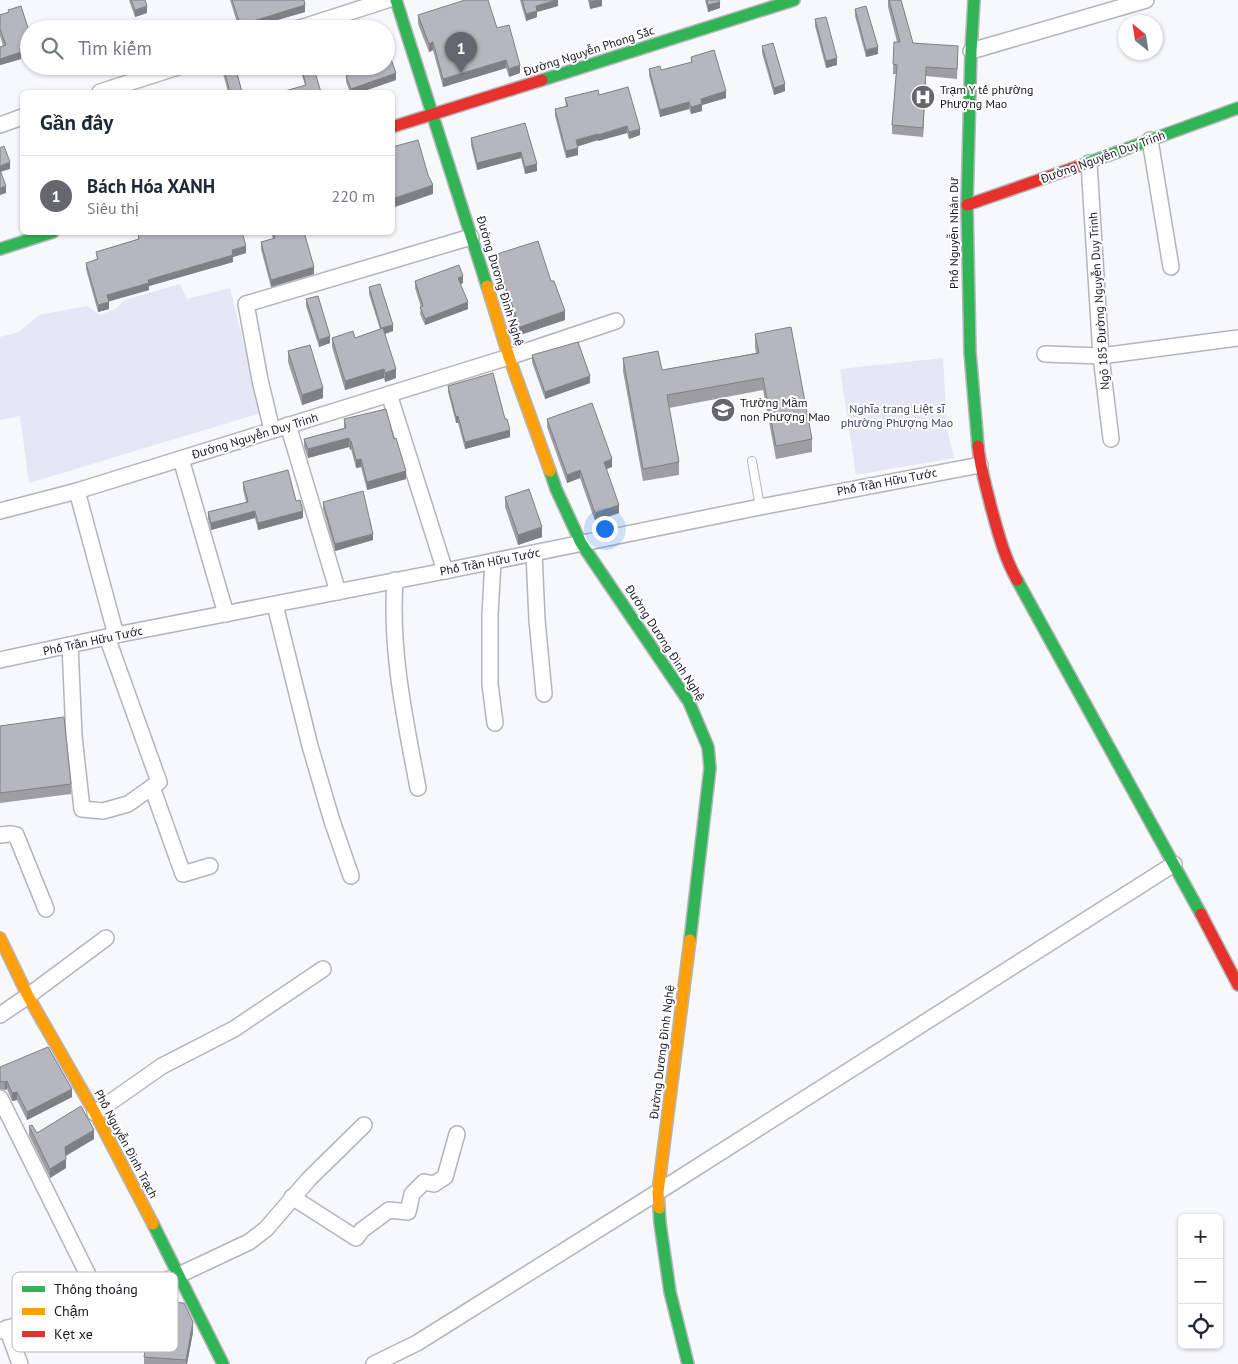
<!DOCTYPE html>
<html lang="vi">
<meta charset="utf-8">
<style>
:root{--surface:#fff;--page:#f6f6f7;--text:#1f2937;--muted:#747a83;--line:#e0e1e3;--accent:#66666e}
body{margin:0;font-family:"PT Sans",sans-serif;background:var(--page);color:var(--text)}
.controls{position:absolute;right:15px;bottom:15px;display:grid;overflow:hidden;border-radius:8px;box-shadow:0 1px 4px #0004}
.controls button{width:45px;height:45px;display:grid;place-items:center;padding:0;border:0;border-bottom:1px solid var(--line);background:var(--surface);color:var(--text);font:25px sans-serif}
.compass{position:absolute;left:1118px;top:15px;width:45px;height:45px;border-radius:50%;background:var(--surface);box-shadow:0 1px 4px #0004;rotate:330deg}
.you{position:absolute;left:604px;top:528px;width:18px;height:18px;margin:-12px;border:4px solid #fff;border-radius:50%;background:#1a73e8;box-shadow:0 0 0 8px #1a73e833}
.badge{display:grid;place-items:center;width:32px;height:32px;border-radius:50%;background:var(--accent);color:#fff;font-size:16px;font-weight:700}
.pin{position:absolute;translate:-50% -41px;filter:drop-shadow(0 1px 2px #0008)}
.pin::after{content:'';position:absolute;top:26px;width:18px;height:15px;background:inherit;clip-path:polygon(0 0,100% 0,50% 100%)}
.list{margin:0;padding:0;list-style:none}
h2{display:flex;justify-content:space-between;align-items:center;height:65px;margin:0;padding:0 20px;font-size:21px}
h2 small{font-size:16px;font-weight:400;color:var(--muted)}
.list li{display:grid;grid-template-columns:32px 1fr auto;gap:15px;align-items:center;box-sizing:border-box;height:80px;padding:0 20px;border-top:1px solid var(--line)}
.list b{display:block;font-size:19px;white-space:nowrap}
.list p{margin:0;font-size:16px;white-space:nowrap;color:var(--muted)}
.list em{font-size:16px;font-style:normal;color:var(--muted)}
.icon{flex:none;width:28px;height:28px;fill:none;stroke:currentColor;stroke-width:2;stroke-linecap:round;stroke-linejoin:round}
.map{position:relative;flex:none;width:1238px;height:1364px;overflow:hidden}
.search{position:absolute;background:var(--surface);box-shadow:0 1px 4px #0004;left:20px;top:20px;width:375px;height:55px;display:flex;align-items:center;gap:12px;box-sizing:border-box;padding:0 18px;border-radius:28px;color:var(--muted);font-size:19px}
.panel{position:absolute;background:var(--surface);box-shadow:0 1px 4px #0004;left:20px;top:90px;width:375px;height:145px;border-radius:8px}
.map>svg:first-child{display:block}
</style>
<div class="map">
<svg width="1238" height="1364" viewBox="0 0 1238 1364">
<rect width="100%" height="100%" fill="#f7f8fb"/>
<g fill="#e5e6f6">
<polygon points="180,284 187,299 230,288 261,413 29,483 20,416 0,420 0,337 19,332 39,315 87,306 100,315 117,308 124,300"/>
<polygon points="943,358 947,428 954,458 856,475 840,369"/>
</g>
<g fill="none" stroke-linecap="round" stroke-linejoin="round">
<g stroke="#b4b5bb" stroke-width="10">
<polyline id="lane" points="752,461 760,507"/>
</g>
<g stroke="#b4b5bb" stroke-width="18">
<g id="street">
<polyline points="297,29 387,0"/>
<polyline points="971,51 1146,0"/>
<polyline points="100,92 181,66"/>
<polyline points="0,125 22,117"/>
<polyline points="1150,140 1171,267"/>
<polyline points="1089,163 1101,356 1111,439"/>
<polyline points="1045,354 1101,356 1238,338"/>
<polyline points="389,394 445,571"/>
<polyline points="288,425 338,592"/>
<polyline points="272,430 260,380 246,304 471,237"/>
<polyline points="181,459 226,614"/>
<polyline points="77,491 116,635"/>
<polyline points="0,511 77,491 509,357 616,321"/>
<polyline points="534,553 537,620 544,694"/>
<polyline points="493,561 490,615 490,684 495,723"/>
<path d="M 395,580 C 390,651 405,719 418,788"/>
<polyline points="275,605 310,746 332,821 351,876"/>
<polyline points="70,645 74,736 82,809 103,811 128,804 159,782 107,637"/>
<polyline points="0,660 116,635 445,571 760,507 980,465"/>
<polyline points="152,787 183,874 210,866"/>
<polyline points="0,835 10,834 16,835 46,909"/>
<polyline points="0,1015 28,996 106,938"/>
<polyline points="0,1098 100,1299"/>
<polyline points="95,1113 162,1066 234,1029 323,969"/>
<polyline points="292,1197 356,1238 362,1230 389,1210 408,1212 412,1194 424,1182 434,1184 445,1177 457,1134"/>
<polyline points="7,1328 20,1364"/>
<polyline points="0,1331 94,1299 100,1299 111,1301 126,1297 179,1275 249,1242 266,1229 309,1179 364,1125"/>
<polyline points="374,1364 417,1343 658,1192 1174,864"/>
</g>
</g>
<g stroke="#b4b5bb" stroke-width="14">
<g id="fast">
<polyline points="396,0 487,286"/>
<polyline points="974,0 971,51 967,205 970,352 978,446"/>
<polyline points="542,80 794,0"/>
<polyline points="1079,166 1238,108"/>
<polyline points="0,249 53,232"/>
<polyline points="550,471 556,489 581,543 689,702 708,747 710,768 690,940"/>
<polyline points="1017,580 1201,914"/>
<polyline points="659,1208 660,1223 670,1292 688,1364"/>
<polyline points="153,1224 223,1364"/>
</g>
</g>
<g stroke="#b4b5bb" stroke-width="14">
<g id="slow">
<polyline points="487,286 509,357 550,471"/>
<polyline points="0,938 28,996 95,1113 153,1224"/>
<polyline points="659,1208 658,1192 690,940"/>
</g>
</g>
<g stroke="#b4b5bb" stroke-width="14">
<g id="jam">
<polyline points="392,127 542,80"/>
<polyline points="967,205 1079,166"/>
<path d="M 978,446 C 980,467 986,486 991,507 C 998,532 1004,557 1017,580"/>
<polyline points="1201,914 1238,985"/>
</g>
</g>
<use href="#lane" stroke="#fefefe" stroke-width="8"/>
<use href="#street" stroke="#fefefe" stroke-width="15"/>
<use href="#fast" stroke="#30b455" stroke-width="11"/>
<use href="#slow" stroke="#ff9f0a" stroke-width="11"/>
<use href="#jam" stroke="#e5322d" stroke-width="11"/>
</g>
<g fill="#9d9da3">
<polygon points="129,0 145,0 147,13 135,17"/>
<polygon points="230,0 304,0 305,12 253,27 253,29 239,29"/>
<polygon points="520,0 558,0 558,6 537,12 537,17 526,21"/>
<polygon points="588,0 602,0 602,6 590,9"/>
<polygon points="705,0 719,0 720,8 708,12"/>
<polygon points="888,0 901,0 913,43 958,56 957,79 926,76 923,137 892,134 892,125 896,74 893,74 893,64 897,42 888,7"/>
<polygon points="855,9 878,54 866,57 855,16"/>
<polygon points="8,10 21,54 21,59 0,65 0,47 3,46 0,36 0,15 8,13"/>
<polygon points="418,15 497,28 520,73 509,77 506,68 443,87 433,50 429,52 418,24"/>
<polygon points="815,19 837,65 826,68 815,26"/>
<polygon points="762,46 785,91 774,95 762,53"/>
<polygon points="691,57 726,98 702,105 702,111 691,114 689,109 660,117 649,75 649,69 661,70 691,63"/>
<polygon points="221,66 235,66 242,92 228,92"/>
<polygon points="299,66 313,66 321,92 305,85"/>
<polygon points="346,76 396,80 361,92 350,92 346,82"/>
<polygon points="599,95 640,135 629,139 627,133 598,141 598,140 578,146 578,155 566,158 555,116 555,109 566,107 565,98"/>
<polygon points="525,123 537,171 525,174 521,158 477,170 471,145 471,138"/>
<polygon points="271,232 304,232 314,274 271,287 261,249 261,242 273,239"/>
<polygon points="149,233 246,253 233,257 233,262 149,286 149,290 109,301 109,309 98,312 86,269 86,263 97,260 96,252 138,239 138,234"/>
<polygon points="494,255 565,320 520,335 494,264"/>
<polygon points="415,281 463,283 461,284 468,309 425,325 420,314 421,307 415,288"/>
<polygon points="369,287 393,331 385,334 396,378 385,382 384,378 345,390 332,347 332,338 355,338 380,329 369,294"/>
<polygon points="306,299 330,343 319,347 306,306"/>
<polygon points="755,334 812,439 812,452 776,459 763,390 669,408 679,462 679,475 643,481 623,371 623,358 662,370 756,353 755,347"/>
<polygon points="288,351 323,398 302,405 288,362"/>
<polygon points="532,355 590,383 545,399 532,362"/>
<polygon points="448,386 510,437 465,449 458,423 456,423 448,392"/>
<polygon points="344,419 394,439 406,479 367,490 361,467 356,468 351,449 350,450 349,447 308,458 304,447 304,439 344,428"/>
<polygon points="547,419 612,467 606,469 619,513 595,521 580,478 567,483 547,427"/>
<polygon points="243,482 296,501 303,518 258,530 255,518 211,530 208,519 208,512 246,502 243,489"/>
<polygon points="505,497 542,537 518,545 505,507"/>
<polygon points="323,502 373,540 335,551 323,509"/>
<polygon points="0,726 71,784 71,794 0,803"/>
<polygon points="0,1067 72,1097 27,1120 17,1100 12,1101 7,1089 5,1090 0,1089"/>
<polygon points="29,1126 37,1133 94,1139 66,1156 66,1168 50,1178 29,1135"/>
<polygon points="193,1332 187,1364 144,1364 144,1357"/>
</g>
<g fill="#7f8085">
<polygon points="557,0 558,0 558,6 537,12 537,17 526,21 526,14 536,6"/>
<polygon points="598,0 602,0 602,6 590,9 590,2"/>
<polygon points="720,2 720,8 708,12 708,5"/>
<polygon points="305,5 305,12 253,27 253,29 241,29 241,27 253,21"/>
<polygon points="147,6 147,13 135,17 135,10"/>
<polygon points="433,42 433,50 429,52 429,44"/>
<polygon points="29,45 29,52 21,54 21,59 0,65 0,59 20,48"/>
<polygon points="878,47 878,54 866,57 866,50"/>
<polygon points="837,58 837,65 826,68 826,61"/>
<polygon points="506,60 506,68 443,87 443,79"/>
<polygon points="520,65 520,73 509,77 509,69"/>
<polygon points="926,67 926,76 923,137 923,128"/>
<polygon points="396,73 396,80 361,92 351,92 351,89"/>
<polygon points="785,84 785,91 774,95 774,88"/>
<polygon points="726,91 726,98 702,105 702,111 691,114 691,107 701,99"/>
<polygon points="689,102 689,109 660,117 660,110"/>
<polygon points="627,126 627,133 598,141 598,135"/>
<polygon points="640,129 640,135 629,139 629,132"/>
<polygon points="598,134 598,140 576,147 576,140"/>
<polygon points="578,148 578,155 566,158 566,151"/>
<polygon points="521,152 521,158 477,170 477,163"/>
<polygon points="10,162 10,169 0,172 0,166"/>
<polygon points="537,164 537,171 525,174 525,167"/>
<polygon points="433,185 433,194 392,208 392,199"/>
<polygon points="6,186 6,193 0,195 0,188"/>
<polygon points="246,246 246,253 233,257 233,262 149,286 149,290 107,302 107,295 232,250"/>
<polygon points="314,267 314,274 271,287 271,280"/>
<polygon points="463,276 463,283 458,285 458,278"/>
<polygon points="109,302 109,309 98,312 98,305"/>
<polygon points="468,302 468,309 425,325 425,319"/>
<polygon points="565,311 565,320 520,335 520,327"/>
<polygon points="393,325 393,331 381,335 381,328"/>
<polygon points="330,336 330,343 319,347 319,340"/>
<polygon points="384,369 384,378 345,390 345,381"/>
<polygon points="396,369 396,378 385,382 385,373"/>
<polygon points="590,376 590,383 545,399 545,392"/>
<polygon points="323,388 323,398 302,405 302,395"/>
<polygon points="458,416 458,423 456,423 456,417"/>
<polygon points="510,430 510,437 465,449 465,442"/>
<polygon points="349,438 349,447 308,458 308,449"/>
<polygon points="351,441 351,449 350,450 350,442"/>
<polygon points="361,459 361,467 356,468 356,460"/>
<polygon points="612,459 612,467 604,470 604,462"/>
<polygon points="580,470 580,478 567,483 567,475"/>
<polygon points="406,471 406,479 367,490 367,482"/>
<polygon points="619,505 619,513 595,521 595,513"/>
<polygon points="255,511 255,518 211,530 211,523"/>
<polygon points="303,511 303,518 258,530 258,523"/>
<polygon points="542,527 542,537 518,545 518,535"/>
<polygon points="373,534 373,540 335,551 335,544"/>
<polygon points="7,1081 7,1089 5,1090 5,1082"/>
<polygon points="72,1089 72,1097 27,1120 27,1112"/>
<polygon points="17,1092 17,1100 12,1101 12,1093"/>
<polygon points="94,1130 94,1139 65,1156 65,1147"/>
<polygon points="66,1159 66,1168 50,1178 50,1169"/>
<polygon points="193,1322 193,1332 187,1364 186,1364 186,1360"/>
</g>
<g fill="#b6b7be" stroke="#7f8085">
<polygon points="131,0 145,0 147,6 135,10"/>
<polygon points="232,0 304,0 305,5 253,21 253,23 241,27"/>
<polygon points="465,0 488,0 497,28 509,25 520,65 509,69 506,60 443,79 433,42 429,44 418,15"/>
<polygon points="522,0 557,0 536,6 537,11 526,14"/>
<polygon points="590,0 598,0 590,2"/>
<polygon points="707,0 719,0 720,2 708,5"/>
<polygon points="889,0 901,0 913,43 958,46 957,69 926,67 923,128 892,125 897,65 893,64 894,42 900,42"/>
<polygon points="21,6 29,31 29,45 20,48 21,52 0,59 0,47 6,45 0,29 0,15 9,12 8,10"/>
<polygon points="866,6 878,47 866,50 855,9"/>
<polygon points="826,17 837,58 826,61 815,19"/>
<polygon points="773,43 785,84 774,88 762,46"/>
<polygon points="714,50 726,91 701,99 702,104 691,107 689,102 660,110 649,69 660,66 661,70 692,62 691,57"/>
<polygon points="391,59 396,73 351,89 346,76 372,66 386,66 386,61"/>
<polygon points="223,66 235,66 242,92 230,92"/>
<polygon points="301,66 313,66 321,92 285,92 285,91 306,85"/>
<polygon points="628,87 640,129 629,132 627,126 598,135 598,134 576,140 578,148 566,151 555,109 568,106 565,98 598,90 599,95"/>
<polygon points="525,123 537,164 525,167 521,152 477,163 471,138"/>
<polygon points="418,140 428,175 433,185 392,199 392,147"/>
<polygon points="4,146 10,162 0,166 0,148"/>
<polygon points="0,170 6,186 0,188"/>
<polygon points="144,232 149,232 149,233 153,232 242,232 246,246 232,250 233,255 148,280 149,283 107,295 109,302 98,305 86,263 98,259 96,252 139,239 138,234"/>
<polygon points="273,232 304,232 314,267 271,280 261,242 275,238"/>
<polygon points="538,241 551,281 554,281 565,311 520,327 494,255"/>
<polygon points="459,265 463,276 458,278 468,302 425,319 420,307 423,306 415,281"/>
<polygon points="380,284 393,325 381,328 369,287"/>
<polygon points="318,296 330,336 319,340 306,299"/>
<polygon points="791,327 812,439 776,446 763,378 667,395 679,462 643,469 623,358 658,351 662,370 759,353 755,334"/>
<polygon points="383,328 396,369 385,373 384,369 345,381 332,338 353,331 355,338"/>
<polygon points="578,342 590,376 545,392 532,355"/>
<polygon points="310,345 323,388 302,395 288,351"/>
<polygon points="493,373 505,419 507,419 510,430 465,442 458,416 456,417 448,386"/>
<polygon points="592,403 612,459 604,462 619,505 595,513 580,470 567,475 547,419"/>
<polygon points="386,409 394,439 396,438 406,471 367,482 361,459 356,460 351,441 350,442 349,438 308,449 304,439 346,428 344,419"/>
<polygon points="288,470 296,501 300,500 303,511 258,523 255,511 211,523 208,512 248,502 243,482"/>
<polygon points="529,489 542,527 518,535 505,497"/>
<polygon points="363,491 373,534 335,544 323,502"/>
<polygon points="64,717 71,784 0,793 0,726"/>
<polygon points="48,1047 72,1089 27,1112 17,1092 12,1093 7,1081 5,1082 0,1081 0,1067"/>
<polygon points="81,1106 94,1130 65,1147 66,1159 50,1169 29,1126 32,1125 37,1133"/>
<polygon points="153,1301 184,1303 193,1322 186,1360 144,1357"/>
</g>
<defs>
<g id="hospital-disc" transform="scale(1.25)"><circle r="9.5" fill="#66666e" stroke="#fff"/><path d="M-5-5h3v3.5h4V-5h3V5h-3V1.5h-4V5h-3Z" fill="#fff"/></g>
<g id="school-disc" transform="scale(1.25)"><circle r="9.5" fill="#66666e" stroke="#fff"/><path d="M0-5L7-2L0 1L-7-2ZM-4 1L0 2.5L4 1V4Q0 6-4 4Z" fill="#fff"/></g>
</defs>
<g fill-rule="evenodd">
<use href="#hospital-disc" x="923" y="97"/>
<use href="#school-disc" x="723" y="410"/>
</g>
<g text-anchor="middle" stroke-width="4" stroke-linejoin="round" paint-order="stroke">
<g font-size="12" fill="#181822" stroke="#fff">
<text transform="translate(589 51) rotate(-18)" y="4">Đường Nguyễn Phong Sắc</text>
<text transform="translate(1103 157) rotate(-20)" y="4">Đường Nguyễn Duy Trinh</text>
<text transform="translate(954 233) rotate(-90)" y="4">Phố Nguyễn Nhân Dư</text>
<text transform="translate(500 281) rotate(73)" y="4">Đường Dương Đình Nghệ</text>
<text transform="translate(1099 301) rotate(-94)" y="4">Ngõ 185 Đường Nguyễn Duy Trinh</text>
<text transform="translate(255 436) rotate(-17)" y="4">Đường Nguyễn Duy Trinh</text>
<text transform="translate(887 482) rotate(-11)" y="4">Phố Trần Hữu Tước</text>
<text transform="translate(490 562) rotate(-11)" y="4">Phố Trần Hữu Tước</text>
<text transform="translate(93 641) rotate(-12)" y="4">Phố Trần Hữu Tước</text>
<text transform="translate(665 643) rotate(57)" y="4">Đường Dương Đình Nghệ</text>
<text transform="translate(662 1052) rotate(-83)" y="4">Đường Dương Đình Nghệ</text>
<text transform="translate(126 1144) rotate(62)" y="4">Phố Nguyễn Đình Trạch</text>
</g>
<g font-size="12" fill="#181822" stroke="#fff" text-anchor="start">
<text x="940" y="94">Trạm Y tế phường<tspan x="940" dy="14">Phượng Mao</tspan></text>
<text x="740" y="407">Trường Mầm<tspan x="740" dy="14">non Phượng Mao</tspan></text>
</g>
<g font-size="12" fill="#3f3e6c" stroke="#fff">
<text x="897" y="413">Nghĩa trang Liệt sĩ<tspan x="897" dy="14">phường Phượng Mao</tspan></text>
</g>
</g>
<rect x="12" y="1272" width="166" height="80" rx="8" fill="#fff" stroke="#bababd" stroke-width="1"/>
<rect x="22" y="1286" width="23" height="6" fill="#30b455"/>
<rect x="22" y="1308" width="23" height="7" fill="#ff9f0a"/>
<rect x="22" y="1331" width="23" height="6" fill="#e5322d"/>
<g font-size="14" fill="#181822">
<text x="54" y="1294">Thông thoáng</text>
<text x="54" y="1316">Chậm</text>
<text x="54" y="1339">Kẹt xe</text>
</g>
</svg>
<div class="controls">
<button>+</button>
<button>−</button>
<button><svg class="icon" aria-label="locate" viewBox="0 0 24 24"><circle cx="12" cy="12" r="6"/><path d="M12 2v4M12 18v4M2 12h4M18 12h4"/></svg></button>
</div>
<svg class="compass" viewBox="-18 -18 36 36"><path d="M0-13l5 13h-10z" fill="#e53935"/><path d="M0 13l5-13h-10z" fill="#747a83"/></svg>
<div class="you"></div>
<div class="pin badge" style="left:461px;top:73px">1</div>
<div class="search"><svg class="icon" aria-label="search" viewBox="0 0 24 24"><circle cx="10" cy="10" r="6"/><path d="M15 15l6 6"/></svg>Tìm kiếm</div>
<section class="panel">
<h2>Gần đây<small></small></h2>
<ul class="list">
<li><span class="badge">1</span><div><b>Bách Hóa XANH</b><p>Siêu thị</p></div><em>220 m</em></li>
</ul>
</section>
</div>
